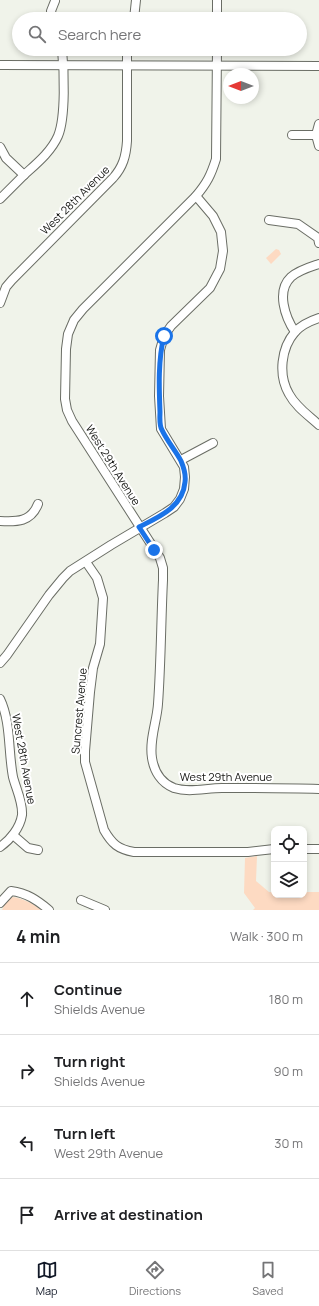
<!DOCTYPE html>
<meta charset="utf-8">
<style>
:root{--surface:#fff;--page:#f2f2f2;--text:#202124;--muted:#757577;--line:#e0e0e0;--accent:#111827}
body{margin:0;font-family:Manrope,sans-serif;background:var(--page);color:var(--text)}
.controls{position:absolute;right:12px;bottom:12px;display:grid;overflow:hidden;border-radius:8px;box-shadow:0 2px 6px #0003}
.controls button{width:36px;height:36px;display:grid;place-items:center;padding:0;border:0;border-bottom:1px solid var(--line);background:var(--surface);color:var(--text);font:20px sans-serif}
.compass{position:absolute;left:223px;top:68px;width:36px;height:36px;border-radius:50%;background:var(--surface);box-shadow:0 2px 6px #0003;rotate:270deg}
.stop{position:absolute;width:12px;height:12px;margin:-9px;border:3px solid #1a73e8;border-radius:50%;background:#fff}
.stop.end{background:#1a73e8;border-color:#fff;box-shadow:0 1px 4px #0008}
.list{margin:0;padding:0;list-style:none}
h2{display:flex;justify-content:space-between;align-items:center;height:52px;margin:0;padding:0 16px;font-size:17px}
h2 small{font-size:13px;font-weight:400;color:var(--muted)}
.list li{display:grid;grid-template-columns:26px 1fr auto;gap:12px;align-items:center;box-sizing:border-box;height:72px;padding:0 16px;border-top:1px solid var(--line)}
.list b{display:block;font-size:15px;white-space:nowrap}
.list p{margin:0;font-size:13px;white-space:nowrap;color:var(--muted)}
.list em{font-size:13px;font-style:normal;color:var(--muted)}
.icon{flex:none;width:22px;height:22px;fill:none;stroke:currentColor;stroke-width:2;stroke-linecap:round;stroke-linejoin:round}
.map{position:relative;flex:none;width:319px;height:910px;overflow:hidden}
.search{position:absolute;background:var(--surface);box-shadow:0 2px 6px #0003;left:12px;right:12px;top:12px;height:44px;display:flex;align-items:center;gap:10px;box-sizing:border-box;padding:0 14px;border-radius:22px;color:var(--muted);font-size:15px}
.sheet{height:340px;background:var(--surface)}
nav{display:flex;justify-content:space-around;align-items:center;box-sizing:border-box;height:56px;border-top:1px solid var(--line);background:var(--surface);font-size:11px;color:var(--muted)}
nav a{display:grid;justify-items:center;gap:2px}
nav .on{color:var(--accent)}
.map>svg:first-child{display:block}
</style>
<div class="map">
<svg width="319" height="910" viewBox="0 0 319 910">
<rect width="100%" height="100%" fill="#f0f3ea"/>
<g fill="#fddac2">
<polygon points="276,249 279,250 281,254 271,264 266,258"/>
<polygon points="257,856 256,881 269,892 274,892 274,895 304,895 304,892 319,892 319,910 253,910 255,908 244,893 245,858"/>
<path d="M 13,897 C 24,899 32,903 41,910 L 2,910 L 7,899 Z"/>
</g>
<g fill="none" stroke-linecap="round" stroke-linejoin="round">
<g stroke="#6a6d65" stroke-width="10">
<g id="minor">
<polyline points="53,19 51,11 55,1"/>
<polyline points="134,19 136,0"/>
<polyline points="217,19 217,0"/>
<path d="M 217,49 L 216,159 C 211,175 207,183 196,196 L 83,309 L 74,320 L 68,334 L 66,349 L 65,399 L 67,410 L 72,421 L 160,558 L 163,568 L 163,580 C 161,621 161,662 158,704 C 157,721 149,740 152,758 C 154,771 161,783 174,788 C 189,793 206,788 222,788 C 254,788 287,788 319,789"/>
<polyline points="0,65 319,66"/>
<polyline points="319,124 316,135 319,146"/>
<polyline points="292,135 316,135"/>
<polyline points="0,147 6,158 24,175 0,199"/>
<path d="M 24,175 C 36,164 51,152 58,136 C 66,117 64,69 62,49"/>
<polyline points="269,220 298,224 318,238 319,243"/>
<path d="M 0,303 L 6,287 L 12,280 L 113,178 C 123,167 126,156 127,141 L 127,49"/>
<path d="M 319,318 C 310,321 301,325 295,332 C 281,348 278,375 289,394 C 296,407 308,415 319,425"/>
<path d="M 295,332 C 285,317 276,291 291,277 C 299,270 310,267 319,264"/>
<polyline points="181,460 213,443"/>
<path d="M 0,521 C 17,522 31,522 38,504"/>
<path d="M 86,562 L 97,578 L 103,598 L 100,644 L 93,668 L 90,692 L 85,751 L 85,762 L 104,830 C 112,844 118,849 134,852 L 248,852 L 274,849"/>
<polyline points="0,663 7,655 49,595 63,578 70,571 111,545 165,513 174,507 180,499 184,489 185,477 184,467 161,429 159,396 160,350 164,336 171,326 210,288 220,269 223,251 221,232 213,216 196,196"/>
<path d="M 0,699 C 11,722 8,751 13,777 C 16,789 23,802 22,815 C 20,828 10,840 0,847"/>
<polyline points="13,835 28,848 38,850"/>
<polyline points="304,849 319,849"/>
<polyline points="81,900 105,910"/>
<path d="M 0,903 L 11,891 C 27,893 37,900 49,910"/>
</g>
</g>
<use href="#minor" stroke="#fff" stroke-width="8"/>
</g>
<g fill="none" stroke-linecap="round" stroke-linejoin="round">
<path stroke="#1a73e8" stroke-width="5" d="M 154,550 L 139,527 C 159,517 183,507 185,482 C 186,475 184,468 181,461 C 176,451 167,441 162,430 C 159,425 160,417 160,412 C 159,387 158,360 164,336"/>
</g>
<g text-anchor="middle" stroke-width="4" stroke-linejoin="round" paint-order="stroke">
<g font-size="11" fill="#151613" stroke="#fff">
<text transform="translate(75 200) rotate(-45)" y="4">West 28th Avenue</text>
<text transform="translate(113 465) rotate(58)" y="4">West 29th Avenue</text>
<text transform="translate(79 711) rotate(-85)" y="4">Suncrest Avenue</text>
<text transform="translate(24 759) rotate(80)" y="4">West 28th Avenue</text>
<text x="226" y="781">West 29th Avenue</text>
</g>
</g>
</svg>
<div class="controls">
<button><svg class="icon" aria-label="locate" viewBox="0 0 24 24"><circle cx="12" cy="12" r="6"/><path d="M12 2v4M12 18v4M2 12h4M18 12h4"/></svg></button>
<button><svg class="icon" aria-label="layers" viewBox="0 0 24 24"><path d="M12 4l9 5-9 5-9-5zM3 14l9 5 9-5"/></svg></button>
</div>
<svg class="compass" viewBox="-18 -18 36 36"><path d="M0-13l5 13h-10z" fill="#e53935"/><path d="M0 13l5-13h-10z" fill="#757577"/></svg>
<div class="stop" style="left:164px;top:336px"></div>
<div class="stop end" style="left:154px;top:550px"></div>
<div class="search"><svg class="icon" aria-label="search" viewBox="0 0 24 24"><circle cx="10" cy="10" r="6"/><path d="M15 15l6 6"/></svg>Search here</div>
</div>
<section class="sheet">
<h2>4 min<small>Walk · 300 m</small></h2>
<ul class="list">
<li><svg class="icon" aria-label="ahead" viewBox="0 0 24 24"><path d="M12 20V5M6 11l6-6 6 6"/></svg><div><b>Continue</b><p>Shields Avenue</p></div><em>180 m</em></li>
<li><svg class="icon" aria-label="right" viewBox="0 0 24 24"><path d="M7 20v-9h11M14 6l5 5-5 5"/></svg><div><b>Turn right</b><p>Shields Avenue</p></div><em>90 m</em></li>
<li><svg class="icon" aria-label="left" viewBox="0 0 24 24"><path d="M17 20v-9H6M10 6l-5 5 5 5"/></svg><div><b>Turn left</b><p>West 29th Avenue</p></div><em>30 m</em></li>
<li><svg class="icon" aria-label="arrive" viewBox="0 0 24 24"><path d="M6 21V4h12l-3 4 3 4H6"/></svg><div><b>Arrive at destination</b></div></li>
</ul>
</section>
<nav>
<a class="on"><svg class="icon" aria-label="map" viewBox="0 0 24 24"><path d="M3 6l6-2 6 2 6-2v14l-6 2-6-2-6 2zM9 4v14M15 6v14"/></svg>Map</a>
<a><svg class="icon" aria-label="directions" viewBox="0 0 24 24"><path d="M12 3l9 9-9 9-9-9zM9 14v-3h6M13 9l2 2-2 2"/></svg>Directions</a>
<a><svg class="icon" aria-label="saved" viewBox="0 0 24 24"><path d="M7 4h10v16l-5-4-5 4z"/></svg>Saved</a>
</nav>
